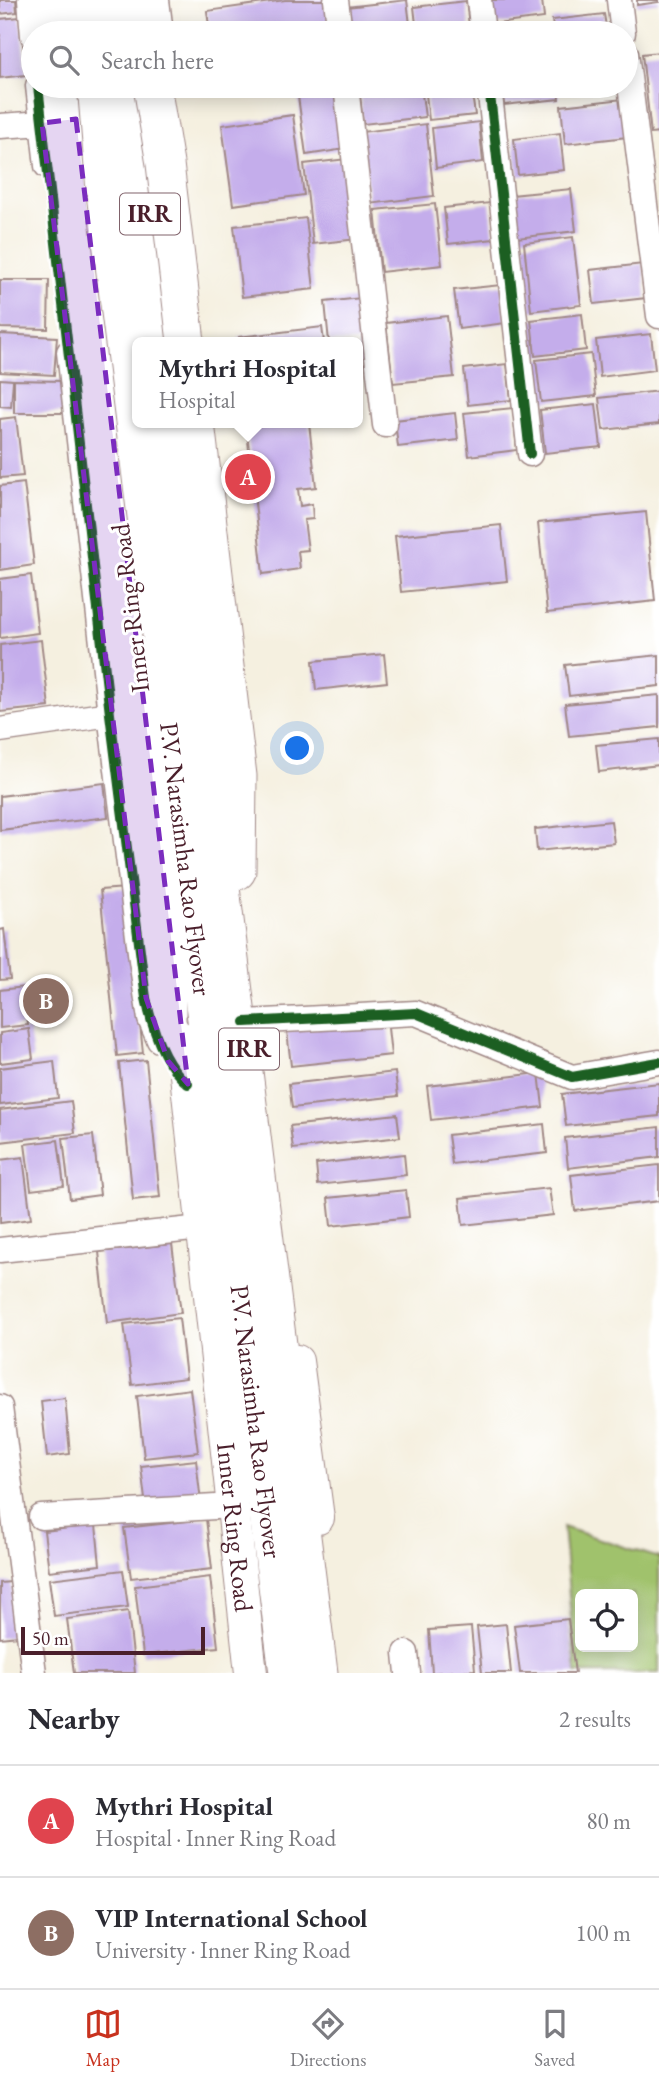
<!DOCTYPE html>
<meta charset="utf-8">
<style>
:root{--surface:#fff;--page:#f7f7f7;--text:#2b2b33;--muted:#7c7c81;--line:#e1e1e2;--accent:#c8321e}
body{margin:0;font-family:"EB Garamond",serif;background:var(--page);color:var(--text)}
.controls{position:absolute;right:21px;bottom:21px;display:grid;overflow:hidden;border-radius:10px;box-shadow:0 4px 18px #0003}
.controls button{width:63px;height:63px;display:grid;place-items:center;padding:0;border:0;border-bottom:2px solid var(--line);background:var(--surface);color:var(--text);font:35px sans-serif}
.scale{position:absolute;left:21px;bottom:18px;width:184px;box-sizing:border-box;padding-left:7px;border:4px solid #4a1f2b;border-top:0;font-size:19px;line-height:24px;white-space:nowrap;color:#4a1f2b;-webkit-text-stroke:5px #fff;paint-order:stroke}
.you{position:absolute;left:298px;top:749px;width:24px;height:24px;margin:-18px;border:5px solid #fff;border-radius:50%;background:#1a73e8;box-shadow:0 0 0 10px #1a73e833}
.badge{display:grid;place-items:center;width:46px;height:46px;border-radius:50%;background:var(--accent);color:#fff;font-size:23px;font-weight:700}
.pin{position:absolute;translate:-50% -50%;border:4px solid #fff;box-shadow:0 2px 7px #0006}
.popup{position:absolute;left:132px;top:337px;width:231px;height:91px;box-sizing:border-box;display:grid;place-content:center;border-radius:10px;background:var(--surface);filter:drop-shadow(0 2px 5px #0005);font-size:23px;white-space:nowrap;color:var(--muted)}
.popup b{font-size:26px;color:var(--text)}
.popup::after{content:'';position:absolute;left:50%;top:100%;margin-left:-14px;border:14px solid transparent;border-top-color:var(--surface)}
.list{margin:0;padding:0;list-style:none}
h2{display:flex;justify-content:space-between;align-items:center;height:91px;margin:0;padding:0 28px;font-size:30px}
h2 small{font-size:23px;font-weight:400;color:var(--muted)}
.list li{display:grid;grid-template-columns:46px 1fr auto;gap:21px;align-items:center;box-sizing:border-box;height:112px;padding:0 28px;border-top:2px solid var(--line)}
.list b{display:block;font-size:26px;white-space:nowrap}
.list p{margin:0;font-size:23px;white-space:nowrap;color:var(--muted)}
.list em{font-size:23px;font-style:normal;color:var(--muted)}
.icon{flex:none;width:38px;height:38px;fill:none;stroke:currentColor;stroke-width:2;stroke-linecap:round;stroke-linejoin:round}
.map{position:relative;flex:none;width:659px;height:1673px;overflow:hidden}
.search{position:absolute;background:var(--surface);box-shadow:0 4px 18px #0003;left:21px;right:21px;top:21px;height:77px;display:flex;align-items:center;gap:18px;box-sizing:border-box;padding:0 24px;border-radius:38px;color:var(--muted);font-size:26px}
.sheet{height:315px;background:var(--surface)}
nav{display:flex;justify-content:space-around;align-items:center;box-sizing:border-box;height:98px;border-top:2px solid var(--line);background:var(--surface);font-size:19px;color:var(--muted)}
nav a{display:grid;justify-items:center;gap:4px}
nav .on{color:var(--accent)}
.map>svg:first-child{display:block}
</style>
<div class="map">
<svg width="659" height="1673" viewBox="0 0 659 1673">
<rect width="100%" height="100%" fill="#fff"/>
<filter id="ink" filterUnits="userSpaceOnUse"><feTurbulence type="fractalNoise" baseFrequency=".0143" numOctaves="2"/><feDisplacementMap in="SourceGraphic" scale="14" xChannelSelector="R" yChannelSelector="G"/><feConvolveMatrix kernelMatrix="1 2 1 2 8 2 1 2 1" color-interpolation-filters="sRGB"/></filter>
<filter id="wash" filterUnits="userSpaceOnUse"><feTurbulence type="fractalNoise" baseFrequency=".00686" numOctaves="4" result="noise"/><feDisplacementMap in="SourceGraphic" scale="28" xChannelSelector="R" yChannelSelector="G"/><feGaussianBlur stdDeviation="1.57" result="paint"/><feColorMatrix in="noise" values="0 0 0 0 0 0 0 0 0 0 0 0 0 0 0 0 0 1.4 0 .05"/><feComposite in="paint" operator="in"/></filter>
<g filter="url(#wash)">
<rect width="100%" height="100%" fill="#f5f0e0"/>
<path fill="#a0c26c" stroke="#75704c" stroke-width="2" fill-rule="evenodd" d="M 563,1527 L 659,1558 L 659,1673 L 576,1673 ZM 580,1594 L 633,1594 L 633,1647 L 580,1647 Z"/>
<g id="blocks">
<g fill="#c4adeb">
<polygon points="0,0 16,0 17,12 0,14"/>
<polygon points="285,0 326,0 330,30 308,33 210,33 207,11"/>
<polygon points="407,0 411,33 350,33 347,7"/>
<polygon points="486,0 542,0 544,18 489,25"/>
<polygon points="637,0 659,0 659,2 637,5"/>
<polygon points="466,1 470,33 417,33 414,7"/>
<polygon points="604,14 607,33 554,33 552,20"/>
<polygon points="20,17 26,75 0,78 0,19"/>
<polygon points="659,52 659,133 651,134 642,54"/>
<polygon points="217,86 267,86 267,87 219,94"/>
<polygon points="319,86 336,86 345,149 306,155 297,89"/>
<polygon points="359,86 421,86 425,117 363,124"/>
<polygon points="425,86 471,86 475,115 429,120"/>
<polygon points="502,86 558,86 559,99 504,105"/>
<polygon points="623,99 627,137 565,144 561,106"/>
<polygon points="293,115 304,195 233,205 222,125"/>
<polygon points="479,122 483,162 436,168 432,128"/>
<polygon points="426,124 434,196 369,204 361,132"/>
<polygon points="560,133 564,170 518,175 514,139"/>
<polygon points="347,159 357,239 313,244 304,164"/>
<polygon points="571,189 576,231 517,238 512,195"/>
<polygon points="490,203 494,239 448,244 444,208"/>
<polygon points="435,204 442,265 381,272 375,210"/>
<polygon points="306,218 314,289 242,297 234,226"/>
<polygon points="573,237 581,305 531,311 524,243"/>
<polygon points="643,264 646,298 594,304 590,270"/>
<polygon points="0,280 49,280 48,329 0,328"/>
<polygon points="501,285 506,323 459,329 454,290"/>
<polygon points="361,298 369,363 358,364 358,342 329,342 325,302"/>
<polygon points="582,314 586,350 535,356 531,320"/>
<polygon points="447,316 454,377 393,383 386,323"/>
<polygon points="322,327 324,342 239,342 239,337"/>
<polygon points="0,334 57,337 54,375 0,372"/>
<polygon points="651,334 655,370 600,377 596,340"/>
<polygon points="591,354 596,396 541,402 536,360"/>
<polygon points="507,364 511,400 468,405 464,369"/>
<polygon points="0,379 13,380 11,407 0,406"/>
<polygon points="14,380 64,381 64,413 14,413"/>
<polygon points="659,391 659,424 603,430 599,398"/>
<polygon points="596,404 601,447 545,453 540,410"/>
<polygon points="513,408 517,450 469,456 464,413"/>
<polygon points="455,413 458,440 398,447 395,420"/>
<polygon points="16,417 23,476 0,478 0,419"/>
<polygon points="246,423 309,423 316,487 298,489 300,506 312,504 313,519 304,520 308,550 298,551 300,569 263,574"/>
<polygon points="24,483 34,565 0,570 0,486"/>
<polygon points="646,512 655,601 547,613 538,523"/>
<polygon points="501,525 507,581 401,592 395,536"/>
<polygon points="31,575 38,633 0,638 0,579"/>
<polygon points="41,640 49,707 0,712 0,645"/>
<polygon points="384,654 387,682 316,690 313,661"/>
<polygon points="659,655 659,686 569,696 565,665"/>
<polygon points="659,695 659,727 569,736 565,704"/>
<polygon points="659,739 659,765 599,772 596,745"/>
<polygon points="104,783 108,817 0,830 0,796"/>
<polygon points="611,821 614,843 537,851 535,829"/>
<polygon points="126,888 143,1053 117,1056 100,890"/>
<polygon points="4,929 10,979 0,980 0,930"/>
<polygon points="24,987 28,1025 0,1028 0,990"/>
<polygon points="387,1019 391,1055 291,1066 287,1031"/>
<polygon points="29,1029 33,1059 0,1063 0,1033"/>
<polygon points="146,1060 160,1197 133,1200 119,1063"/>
<polygon points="54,1061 58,1098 0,1105 0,1068"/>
<polygon points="395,1072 398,1096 292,1108 289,1084"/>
<polygon points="539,1073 543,1107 431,1120 427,1086"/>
<polygon points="659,1083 659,1116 566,1126 562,1094"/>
<polygon points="71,1101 75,1133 0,1142 0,1110"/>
<polygon points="397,1114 400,1137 293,1149 290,1126"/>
<polygon points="544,1124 547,1153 452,1164 448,1135"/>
<polygon points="659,1127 659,1157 568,1168 565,1138"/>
<polygon points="93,1135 100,1195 70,1199 63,1138"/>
<polygon points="58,1140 64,1186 31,1190 25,1144"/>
<polygon points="404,1154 406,1175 318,1185 316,1164"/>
<polygon points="23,1157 31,1219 0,1223 0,1160"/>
<polygon points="659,1165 659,1201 575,1211 571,1175"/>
<polygon points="549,1188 553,1215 463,1225 460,1198"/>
<polygon points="406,1190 409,1217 331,1226 328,1198"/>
<polygon points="172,1244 181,1313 107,1323 99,1252"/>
<polygon points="179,1318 186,1378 132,1385 124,1324"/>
<polygon points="190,1389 198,1452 144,1458 137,1396"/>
<polygon points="65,1398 70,1454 47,1457 41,1401"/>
<polygon points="196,1460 201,1502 146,1508 141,1466"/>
<polygon points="206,1519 212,1569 131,1578 124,1528"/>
<polygon points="96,1525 100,1565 49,1571 44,1531"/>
<polygon points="123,1570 128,1607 54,1616 49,1579"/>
<polygon points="210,1577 218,1647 143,1655 135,1586"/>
<polygon points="11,1582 18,1636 0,1638 0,1583"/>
<polygon points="128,1611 135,1673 74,1673 67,1619"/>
<polygon points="568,1619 575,1673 520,1673 514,1625"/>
<polygon points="506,1624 511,1673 482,1673 477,1627"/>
<polygon points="471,1627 475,1670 432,1673 429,1630"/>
</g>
</g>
</g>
<g filter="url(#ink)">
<use href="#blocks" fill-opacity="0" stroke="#a08886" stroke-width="2"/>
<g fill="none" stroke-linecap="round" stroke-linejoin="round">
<g stroke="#a08886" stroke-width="27">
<g id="minor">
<polyline points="30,0 33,36"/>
<polyline points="157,0 161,33"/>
<polyline points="336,0 340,33"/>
<polyline points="479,0 483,33"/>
<polyline points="619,0 623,33"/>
<polyline points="626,53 659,316"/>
<polyline points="38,86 47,166"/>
<polyline points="346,86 385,425"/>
<polyline points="489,86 530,454"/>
<polyline points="0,126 58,122"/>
<polyline points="69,352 110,714 141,960 150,1019 159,1040"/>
<polyline points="0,730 110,714"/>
<polyline points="245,1022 416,1013 572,1077 659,1062"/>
<polyline points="0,1250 201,1228"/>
<polyline points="0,1407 34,1673"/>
<polyline points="41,1517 233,1506"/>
<polyline points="406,1653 408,1673"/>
</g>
</g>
<g stroke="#a08886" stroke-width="34">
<g id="major">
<path id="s1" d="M 182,1038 L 251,1673"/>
<polyline points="297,1361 318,1518"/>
</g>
</g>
<g stroke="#a08886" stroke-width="39">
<g id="highway">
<polyline points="52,0 54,33"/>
<polyline points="78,0 82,33"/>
<polyline points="110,0 114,33"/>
<polyline points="135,0 142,33"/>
<path id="s2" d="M 89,86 L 288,1673"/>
<polyline points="121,86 153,342"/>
<polyline points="163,423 319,1673"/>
<polyline points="196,423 238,776 237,871"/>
<polyline points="124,645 167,979 167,1024 185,1063"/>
</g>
</g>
<use href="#minor" stroke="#fff" stroke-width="24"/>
<use href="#major" stroke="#fff" stroke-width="32"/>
<use href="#highway" stroke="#fff" stroke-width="37"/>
<g stroke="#a08886" stroke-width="39" stroke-linecap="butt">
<g id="highway-bridge">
<polyline points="58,86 68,204 124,645"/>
<polyline points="152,86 165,164 186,342"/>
</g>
</g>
<use href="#highway-bridge" stroke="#fff" stroke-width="37"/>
<g stroke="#fff" stroke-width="15">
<g id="cycleway">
<path d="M 38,86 L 110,714 L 146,998 C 152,1028 163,1064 188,1084"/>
<polyline points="489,86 530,454"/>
<polyline points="245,1022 416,1013 572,1077 659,1062"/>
</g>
</g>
<use href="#cycleway" stroke="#1b5e20" stroke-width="10"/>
</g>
</g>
<path fill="#7b2cbf" fill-opacity="0.2" stroke="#7b2cbf" stroke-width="5" stroke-dasharray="14 9" stroke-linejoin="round" d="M 76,119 L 188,1084 L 168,1061 L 146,998 L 42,123 Z"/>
<g text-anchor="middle" stroke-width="6" stroke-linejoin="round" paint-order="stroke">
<g fill="#fff" stroke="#80626b" stroke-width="2">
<rect x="120" y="193.5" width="60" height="41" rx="5"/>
<rect x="219" y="1028.5" width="60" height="41" rx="5"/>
</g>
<g font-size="24" font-weight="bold" fill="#4a1f2b">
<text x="150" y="222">IRR</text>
<text x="249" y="1057">IRR</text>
</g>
<g font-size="26" fill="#4a1f2b" stroke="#fff">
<text transform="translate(130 608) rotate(-97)" y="9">Inner Ring Road</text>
<text dy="9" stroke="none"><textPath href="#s2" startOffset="779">P.V. Narasimha Rao Flyover</textPath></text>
<text dy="9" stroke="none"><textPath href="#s2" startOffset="1346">P.V. Narasimha Rao Flyover</textPath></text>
<text dy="9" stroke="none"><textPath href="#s1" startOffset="492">Inner Ring Road</textPath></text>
</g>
</g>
</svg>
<div class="controls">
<button><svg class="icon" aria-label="locate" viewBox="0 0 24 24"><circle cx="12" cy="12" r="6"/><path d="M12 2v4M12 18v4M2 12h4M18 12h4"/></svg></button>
</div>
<div class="scale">50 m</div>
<div class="you"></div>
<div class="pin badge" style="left:248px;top:477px;background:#e0444e">A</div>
<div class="popup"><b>Mythri Hospital</b>Hospital</div>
<div class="pin badge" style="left:46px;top:1001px;background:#8d6e63">B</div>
<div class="search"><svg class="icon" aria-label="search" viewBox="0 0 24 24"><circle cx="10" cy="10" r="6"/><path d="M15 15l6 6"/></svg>Search here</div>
</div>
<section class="sheet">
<h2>Nearby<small>2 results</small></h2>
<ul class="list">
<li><span class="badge" style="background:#e0444e">A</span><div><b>Mythri Hospital</b><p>Hospital · Inner Ring Road</p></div><em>80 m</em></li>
<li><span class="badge" style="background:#8d6e63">B</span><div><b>VIP International School</b><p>University · Inner Ring Road</p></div><em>100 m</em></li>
</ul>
</section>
<nav>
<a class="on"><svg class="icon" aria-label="map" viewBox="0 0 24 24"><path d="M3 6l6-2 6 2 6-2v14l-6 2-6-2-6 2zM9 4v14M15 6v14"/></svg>Map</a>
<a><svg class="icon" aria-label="directions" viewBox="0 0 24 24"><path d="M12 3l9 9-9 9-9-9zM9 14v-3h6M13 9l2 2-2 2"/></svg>Directions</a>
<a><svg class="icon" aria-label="saved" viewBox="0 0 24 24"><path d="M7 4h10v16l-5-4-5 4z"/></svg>Saved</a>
</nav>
